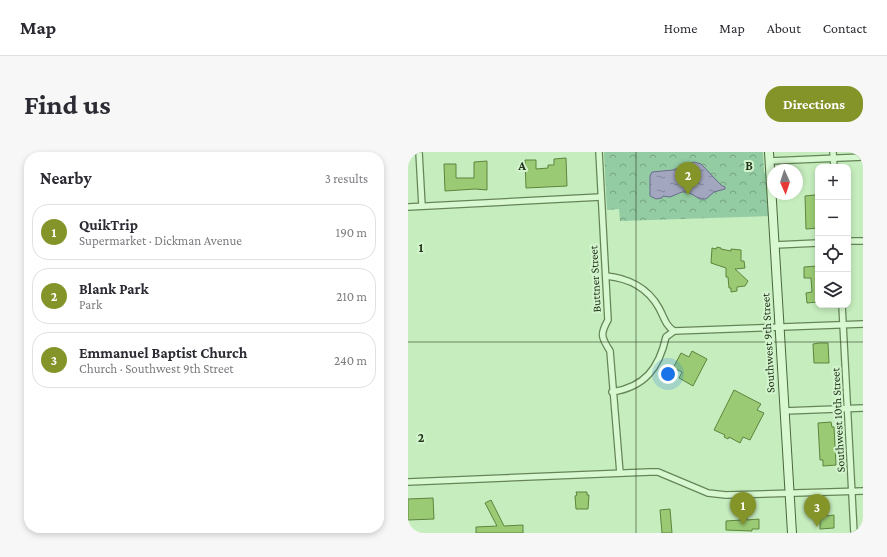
<!DOCTYPE html>
<meta charset="utf-8">
<style>
:root{--surface:#fff;--page:#f7f7f7;--text:#2b2b33;--muted:#7c7c81;--line:#e1e1e2;--accent:#859428}
body{margin:0;font-family:"Crimson Pro",serif;background:var(--page);color:var(--text)}
.controls{position:absolute;right:12px;top:12px;display:grid;overflow:hidden;border-radius:8px;box-shadow:0 2px 6px #0003}
.controls button{width:36px;height:36px;display:grid;place-items:center;padding:0;border:0;border-bottom:1px solid var(--line);background:var(--surface);color:var(--text);font:20px sans-serif}
.compass{position:absolute;left:359px;top:12px;width:36px;height:36px;border-radius:50%;background:var(--surface);box-shadow:0 2px 6px #0003;rotate:177deg}
.you{position:absolute;left:260px;top:222px;width:14px;height:14px;margin:-10px;border:3px solid #fff;border-radius:50%;background:#1a73e8;box-shadow:0 0 0 6px #1a73e833}
.badge{display:grid;place-items:center;width:26px;height:26px;border-radius:50%;background:var(--accent);color:#fff;font-size:13px;font-weight:700}
.pin{position:absolute;translate:-50% -33px;filter:drop-shadow(0 1px 2px #0008)}
.pin::after{content:'';position:absolute;top:21px;width:14px;height:12px;background:inherit;clip-path:polygon(0 0,100% 0,50% 100%)}
.list{margin:0;padding:0;list-style:none}
h2{display:flex;justify-content:space-between;align-items:center;height:52px;margin:0;padding:0 16px;font-size:17px}
h2 small{font-size:13px;font-weight:400;color:var(--muted)}
.list li{display:grid;grid-template-columns:26px 1fr auto;gap:12px;align-items:center;box-sizing:border-box;height:56px;margin:0 8px 8px;padding:0 8px;border:1px solid var(--line);border-radius:16px}
.list b{display:block;font-size:15px;white-space:nowrap}
.list p{margin:0;font-size:13px;white-space:nowrap;color:var(--muted)}
.list em{font-size:13px;font-style:normal;color:var(--muted)}
.icon{flex:none;width:22px;height:22px;fill:none;stroke:currentColor;stroke-width:2;stroke-linecap:round;stroke-linejoin:round}
.map{position:relative;flex:none;width:455px;height:381px;overflow:hidden;border-radius:16px}
header{display:flex;align-items:center;gap:24px;box-sizing:border-box;height:56px;padding:0 20px;background:var(--surface);border-bottom:1px solid var(--line)}
header strong{font-size:19px}
nav{display:flex;gap:22px;margin-inline-start:auto;font-size:14px}
.intro{display:flex;align-items:center;justify-content:space-between;box-sizing:border-box;height:96px;padding:0 24px}
h1{margin:0;font-size:28px}
.button{padding:10px 18px;border-radius:16px;background:var(--accent);color:#fff;font-size:14px;font-weight:700}
main{display:flex;gap:24px;padding:0 24px}
aside{flex:1;background:var(--surface);border-radius:16px;box-shadow:0 2px 6px #0003}
.map>svg:first-child{display:block}
</style>
<header>
<strong>Map</strong>
<nav><a>Home</a><a>Map</a><a>About</a><a>Contact</a></nav>
</header>
<div class="intro"><h1>Find us</h1><a class="button">Directions</a></div>
<main>
<aside>
<h2>Nearby<small>3 results</small></h2>
<ul class="list">
<li><span class="badge">1</span><div><b>QuikTrip</b><p>Supermarket · Dickman Avenue</p></div><em>190 m</em></li>
<li><span class="badge">2</span><div><b>Blank Park</b><p>Park</p></div><em>210 m</em></li>
<li><span class="badge">3</span><div><b>Emmanuel Baptist Church</b><p>Church · Southwest 9th Street</p></div><em>240 m</em></li>
</ul>
</aside>
<div class="map">
<svg width="455" height="381" viewBox="0 0 455 381">
<defs>
<pattern id="park-crowns" width="20" height="18" patternUnits="userSpaceOnUse"><rect width="20" height="18" fill="#93cba2"/><path d="M2 6a3 3 0 1 1 6 0M12 15a3 3 0 1 1 6 0" fill="none" stroke="#78a683"/></pattern>
<pattern id="water-ripples" width="26" height="14" patternUnits="userSpaceOnUse"><rect width="26" height="14" fill="#a2a6bf"/><path d="M2 4q2-2 4 0t4 0M15 11q2-2 4 0t4 0" fill="none" stroke="#84889a"/></pattern>
</defs>
<rect width="100%" height="100%" fill="#c6edbe"/>
<polygon fill="url(#park-crowns)" points="196,0 355,0 356,20 359,23 362,64 212,69 211,57 199,58"/>
<polygon fill="url(#water-ripples)" stroke="#696d8c" points="286,10 293,12 313,33 317,35 317,37 306,40 298,47 292,47 280,40 274,40 262,45 255,44 254,46 248,47 242,44 242,24 244,20 265,18"/>
<g fill="#9acb74" stroke="#5e843d">
<polygon points="158,6 159,34 118,36 117,8 128,8 128,17 140,16 140,13 146,13 146,7"/>
<polygon points="79,9 79,38 67,37 37,39 36,12 48,12 48,26 66,26 66,10"/>
<polygon points="406,43 410,43 410,76 398,77 397,44"/>
<polygon points="309,95 313,96 313,97 323,99 323,97 333,98 333,109 336,109 337,116 327,117 340,129 337,134 329,135 329,139 323,140 323,136 321,136 320,125 318,125 318,116 303,111 304,96 308,97"/>
<polygon points="410,114 410,150 399,151 398,141 404,140 403,126 396,126 396,115"/>
<polygon points="411,191 420,191 421,211 406,211 405,192"/>
<polygon points="284,199 299,207 285,234 271,226 274,220 265,216 273,201 281,205"/>
<polygon points="326,238 353,252 349,258 356,261 342,288 335,285 332,291 321,285 320,287 316,285 317,283 306,278"/>
<polygon points="423,270 424,275 426,275 428,313 415,314 415,308 412,308 410,271"/>
<polygon points="168,340 179,340 179,343 181,343 180,357 168,357 167,344 169,343"/>
<polygon points="25,346 26,367 0,368 0,347"/>
<polygon points="83,348 96,374 115,373 115,381 68,381 68,375 89,374 77,351"/>
<polygon points="412,351 419,351 419,364 426,363 426,376 412,377"/>
<polygon points="262,357 264,381 254,381 252,358"/>
<polygon points="339,366 339,368 351,367 351,377 344,377 344,379 318,378 318,369 333,368 333,367"/>
</g>
<g fill="none" stroke-linecap="round" stroke-linejoin="round">
<g stroke="#668557" stroke-width="8">
<g id="street">
<polyline points="11,0 14,54"/>
<path d="M 191,0 L 200,168 C 192,182 193,185 202,199 L 212,321"/>
<polyline points="425,0 426,15"/>
<polyline points="362,9 455,5"/>
<polyline points="0,55 193,45"/>
<polyline points="440,89 455,89"/>
<polyline points="367,93 410,91"/>
<path d="M 198,124 C 220,126 240,136 251,156 C 256,165 257,173 266,179"/>
<polyline points="434,153 446,381"/>
<path d="M 204,240 C 237,235 251,216 258,185 L 266,179 L 455,172"/>
<polyline points="376,259 455,256"/>
<polyline points="0,330 242,320 250,320 300,341 318,343 455,339"/>
</g>
</g>
<g stroke="#4a673b" stroke-width="10">
<polyline id="secondary" points="361,0 384,381"/>
</g>
<use href="#street" stroke="#d7f8d1" stroke-width="5.5"/>
<use href="#secondary" stroke="#d7f8d1" stroke-width="8"/>
</g>
<path fill="none" stroke="#25351c" stroke-width="1" stroke-opacity="0.55" d="M 228,0 L 228,381M 0,190 L 455,190"/>
<g text-anchor="middle" stroke-width="4" stroke-linejoin="round" paint-order="stroke">
<g font-size="12" fill="#25351c" stroke="#d3f5ce">
<text transform="translate(187 127) rotate(-93)" y="4">Buttner Street</text>
<text transform="translate(360 191) rotate(-93)" y="4">Southwest 9th Street</text>
<text transform="translate(430 268) rotate(-93)" y="4">Southwest 10th Street</text>
</g>
</g>
<g font-size="13" text-anchor="middle" font-weight="bold" fill="#25351c" stroke="#d3f5ce" stroke-width="4" stroke-linejoin="round" paint-order="stroke">
<text x="114" y="18">A</text>
<text x="341" y="18">B</text>
<text x="13" y="100">1</text>
<text x="13" y="290">2</text>
</g>
</svg>
<div class="controls">
<button>+</button>
<button>−</button>
<button><svg class="icon" aria-label="locate" viewBox="0 0 24 24"><circle cx="12" cy="12" r="6"/><path d="M12 2v4M12 18v4M2 12h4M18 12h4"/></svg></button>
<button><svg class="icon" aria-label="layers" viewBox="0 0 24 24"><path d="M12 4l9 5-9 5-9-5zM3 14l9 5 9-5"/></svg></button>
</div>
<svg class="compass" viewBox="-18 -18 36 36"><path d="M0-13l5 13h-10z" fill="#e53935"/><path d="M0 13l5-13h-10z" fill="#7c7c81"/></svg>
<div class="you"></div>
<div class="pin badge" style="left:335px;top:373px">1</div>
<div class="pin badge" style="left:280px;top:43px">2</div>
<div class="pin badge" style="left:409px;top:375px">3</div>
</div>
</main>
